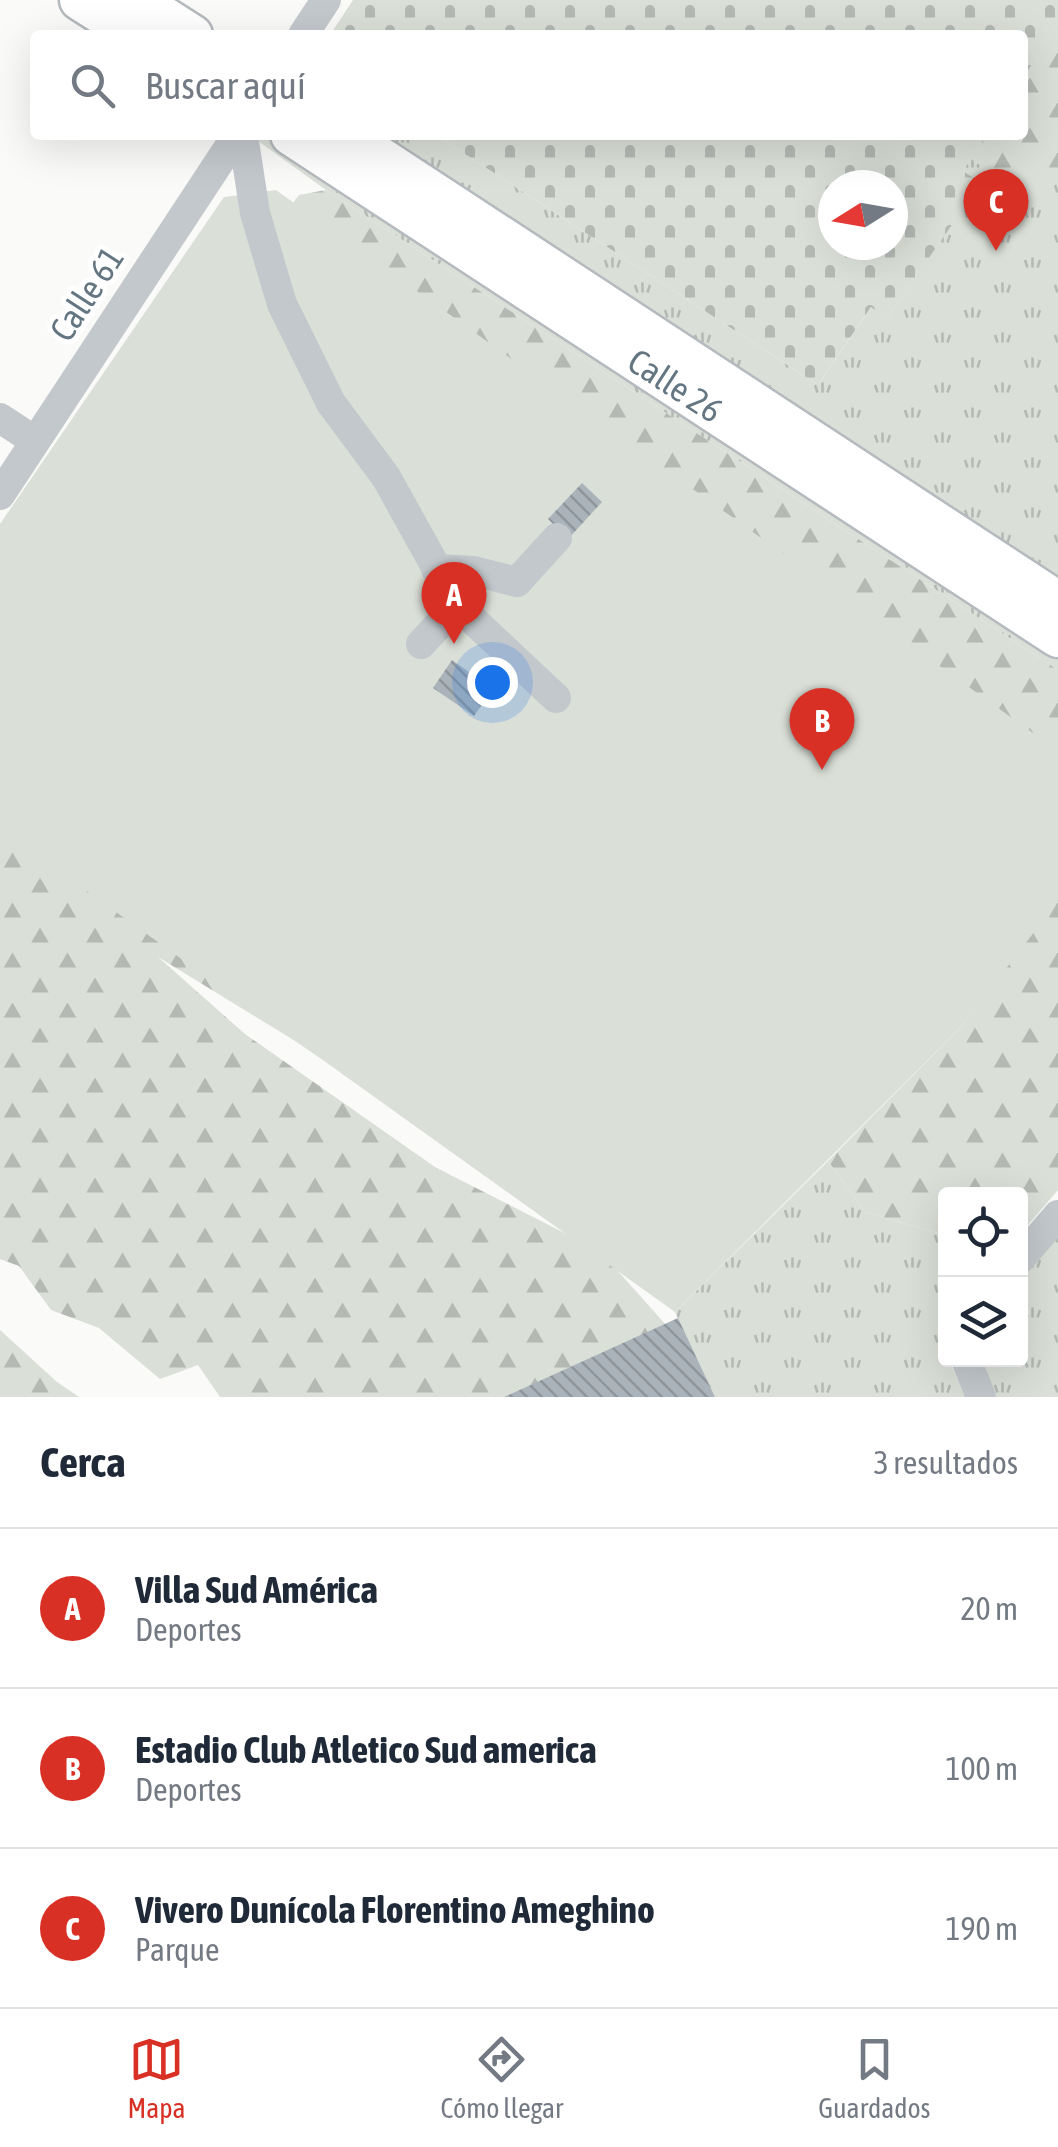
<!DOCTYPE html>
<html lang="es">
<meta charset="utf-8">
<style>
:root{--surface:#fff;--page:#f6f6f7;--text:#1f2937;--muted:#747a83;--line:#e0e1e3;--accent:#d93025}
body{margin:0;font-family:"Asap Condensed",sans-serif;background:var(--page);color:var(--text)}
.controls{position:absolute;right:30px;bottom:30px;display:grid;overflow:hidden;border-radius:10px;box-shadow:0 10px 40px #0002}
.controls button{width:90px;height:90px;display:grid;place-items:center;padding:0;border:0;border-bottom:2px solid var(--line);background:var(--surface);color:var(--text);font:50px sans-serif}
.compass{position:absolute;left:818px;top:170px;width:90px;height:90px;border-radius:50%;background:var(--surface);box-shadow:0 10px 40px #0002;rotate:259deg}
.you{position:absolute;left:492px;top:682px;width:35px;height:35px;margin:-25px;border:8px solid #fff;border-radius:50%;background:#1a73e8;box-shadow:0 0 0 15px #1a73e833}
.badge{display:grid;place-items:center;width:65px;height:65px;border-radius:50%;background:var(--accent);color:#fff;font-size:32px;font-weight:700}
.pin{position:absolute;translate:-50% -82px;filter:drop-shadow(0 2px 5px #0008)}
.pin::after{content:'';position:absolute;top:52px;width:35px;height:30px;background:inherit;clip-path:polygon(0 0,100% 0,50% 100%)}
.list{margin:0;padding:0;list-style:none}
h2{display:flex;justify-content:space-between;align-items:center;height:130px;margin:0;padding:0 40px;font-size:42px}
h2 small{font-size:32px;font-weight:400;color:var(--muted)}
.list li{display:grid;grid-template-columns:65px 1fr auto;gap:30px;align-items:center;box-sizing:border-box;height:160px;padding:0 40px;border-top:2px solid var(--line)}
.list b{display:block;font-size:38px;white-space:nowrap}
.list p{margin:0;font-size:32px;white-space:nowrap;color:var(--muted)}
.list em{font-size:32px;font-style:normal;color:var(--muted)}
.icon{flex:none;width:55px;height:55px;fill:none;stroke:currentColor;stroke-width:2;stroke-linecap:round;stroke-linejoin:round}
.map{position:relative;flex:none;width:1058px;height:1397px;overflow:hidden}
.search{position:absolute;background:var(--surface);box-shadow:0 10px 40px #0002;left:30px;right:30px;top:30px;height:110px;display:flex;align-items:center;gap:25px;box-sizing:border-box;padding:0 35px;border-radius:10px;color:var(--muted);font-size:38px}
.sheet{height:610px;background:var(--surface)}
nav{display:flex;justify-content:space-around;align-items:center;box-sizing:border-box;height:140px;border-top:2px solid var(--line);background:var(--surface);font-size:28px;color:var(--muted)}
nav a{display:grid;justify-items:center;gap:5px}
nav .on{color:var(--accent)}
.map>svg:first-child{display:block}
</style>
<div class="map">
<svg width="1058" height="1397" viewBox="0 0 1058 1397">
<defs>
<pattern id="grass-tufts" width="24" height="20" patternUnits="userSpaceOnUse" patternTransform="scale(2.5)"><rect width="24" height="20" fill="#dadfd7"/><path d="M3 7l-1-3M5 7V3M7 7l1-3M15 17l-1-3M17 17v-4M19 17l1-3" fill="none" stroke="#b4b9b4"/></pattern>
<pattern id="forest-firs" width="22" height="20" patternUnits="userSpaceOnUse" patternTransform="scale(2.5)"><rect width="22" height="20" fill="#dadfd7"/><path d="M5 1l3.5 6h-7zM16 11l3.5 6h-7z" fill="#b4b9b4"/></pattern>
<pattern id="cemetery-stones" width="16" height="16" patternUnits="userSpaceOnUse" patternTransform="scale(2.5)"><rect width="16" height="16" fill="#dadfd7"/><path d="M2 7V4a2 2 0 0 1 4 0v3zM10 15v-3a2 2 0 0 1 4 0v3z" fill="#b4b9b4"/></pattern>
<pattern id="building-back-hatch" width="6" height="6" patternUnits="userSpaceOnUse" patternTransform="scale(2.5)"><rect width="6" height="6" fill="#aab3b9"/><path d="M-1 5l2 2M0 0l6 6M5-1l2 2" fill="none" stroke="#8e969c"/></pattern>
</defs>
<rect width="100%" height="100%" fill="#fafaf8"/>
<g fill="url(#grass-tufts)">
<polygon points="1058,24 1058,587 366,135 436,135 818,385 872,306 887,318 980,183 963,171 986,135 1023,135 1023,78"/>
<polygon points="250,135 268,135 277,139 1058,651 1058,670 326,190"/>
<polygon points="828,1161 865,1212 945,1235 945,1327 940,1335 946,1360 949,1360 965,1397 715,1397 675,1312"/>
<polygon points="1058,1231 1058,1397 992,1397 977,1360 1020,1360 1021,1275"/>
</g>
<g fill="url(#forest-firs)">
<path d="M 1058,24 L 1058,170 C 1025,167 999,182 971,159 L 986,135 L 1023,135 L 1023,78 Z"/>
<polygon points="326,190 1058,670 1058,752 281,219 299,195"/>
<polygon points="0,525 402,1113 292,1039 158,957 245,1034 435,1167 600,1251 683,1344 601,1397 220,1397 198,1365 160,1379 99,1328 51,1310 19,1266 0,1259"/>
<polygon points="1058,898 1058,1190 1021,1233 1020,1194 946,1194 945,1235 865,1212 828,1161 962,1026"/>
<polygon points="0,1330 57,1382 79,1397 0,1397"/>
</g>
<g fill="url(#cemetery-stones)" fill-rule="evenodd">
<polygon points="353,0 1058,0 1058,24 1023,78 1023,35 330,35"/>
<path d="M 436,135 L 986,135 L 963,171 L 981,183 L 887,318 L 871,307 L 818,385 ZM 833,185 L 893,185 L 893,245 L 833,245 Z"/>
</g>
<polygon fill="#dadfd7" points="276,190 1058,751 1058,901 962,1026 675,1312 0,829 0,524 224,197"/>
<g fill="url(#building-back-hatch)">
<polygon points="582,483 602,502 568,539 548,519"/>
<polygon points="452,660 493,689 474,716 433,688"/>
<polygon points="678,1318 715,1397 504,1397"/>
</g>
<g fill="none" stroke-linecap="round" stroke-linejoin="round">
<g stroke="#b5babe" stroke-width="45">
<g id="major">
<polyline points="80,0 135,35"/>
<polyline points="137,0 192,35"/>
<polyline points="291,135 1058,637"/>
<polyline points="346,135 1058,602"/>
</g>
</g>
<g stroke="#c3c8cc" stroke-width="30">
<polyline points="303,35 326,0"/>
<polyline points="243,135 255,213 282,304 331,403 386,477 457,605 421,644"/>
<polyline points="0,418 35,441"/>
<polyline points="0,495 237,135"/>
<polyline points="436,569 474,571 517,582 557,538"/>
<polyline points="457,605 556,698"/>
<polyline points="1020,1259 1058,1215"/>
<polyline points="966,1360 981,1397"/>
</g>
<use href="#major" stroke="#fff" stroke-width="40"/>
</g>
<g text-anchor="middle" stroke-width="10" stroke-linejoin="round" paint-order="stroke">
<g font-size="35" fill="#657683" stroke="#fff">
<text transform="translate(87 294) rotate(-57)" y="12">Calle 61</text>
<text transform="translate(675 386) rotate(33)" y="12">Calle 26</text>
</g>
</g>
</svg>
<div class="controls">
<button><svg class="icon" aria-label="locate" viewBox="0 0 24 24"><circle cx="12" cy="12" r="6"/><path d="M12 2v4M12 18v4M2 12h4M18 12h4"/></svg></button>
<button><svg class="icon" aria-label="layers" viewBox="0 0 24 24"><path d="M12 4l9 5-9 5-9-5zM3 14l9 5 9-5"/></svg></button>
</div>
<svg class="compass" viewBox="-18 -18 36 36"><path d="M0-13l5 13h-10z" fill="#e53935"/><path d="M0 13l5-13h-10z" fill="#747a83"/></svg>
<div class="you"></div>
<div class="pin badge" style="left:454px;top:644px">A</div>
<div class="pin badge" style="left:822px;top:770px">B</div>
<div class="pin badge" style="left:996px;top:251px">C</div>
<div class="search"><svg class="icon" aria-label="search" viewBox="0 0 24 24"><circle cx="10" cy="10" r="6"/><path d="M15 15l6 6"/></svg>Buscar aquí</div>
</div>
<section class="sheet">
<h2>Cerca<small>3 resultados</small></h2>
<ul class="list">
<li><span class="badge">A</span><div><b>Villa Sud América</b><p>Deportes</p></div><em>20 m</em></li>
<li><span class="badge">B</span><div><b>Estadio Club Atletico Sud america</b><p>Deportes</p></div><em>100 m</em></li>
<li><span class="badge">C</span><div><b>Vivero Dunícola Florentino Ameghino</b><p>Parque</p></div><em>190 m</em></li>
</ul>
</section>
<nav>
<a class="on"><svg class="icon" aria-label="map" viewBox="0 0 24 24"><path d="M3 6l6-2 6 2 6-2v14l-6 2-6-2-6 2zM9 4v14M15 6v14"/></svg>Mapa</a>
<a><svg class="icon" aria-label="directions" viewBox="0 0 24 24"><path d="M12 3l9 9-9 9-9-9zM9 14v-3h6M13 9l2 2-2 2"/></svg>Cómo llegar</a>
<a><svg class="icon" aria-label="saved" viewBox="0 0 24 24"><path d="M7 4h10v16l-5-4-5 4z"/></svg>Guardados</a>
</nav>
